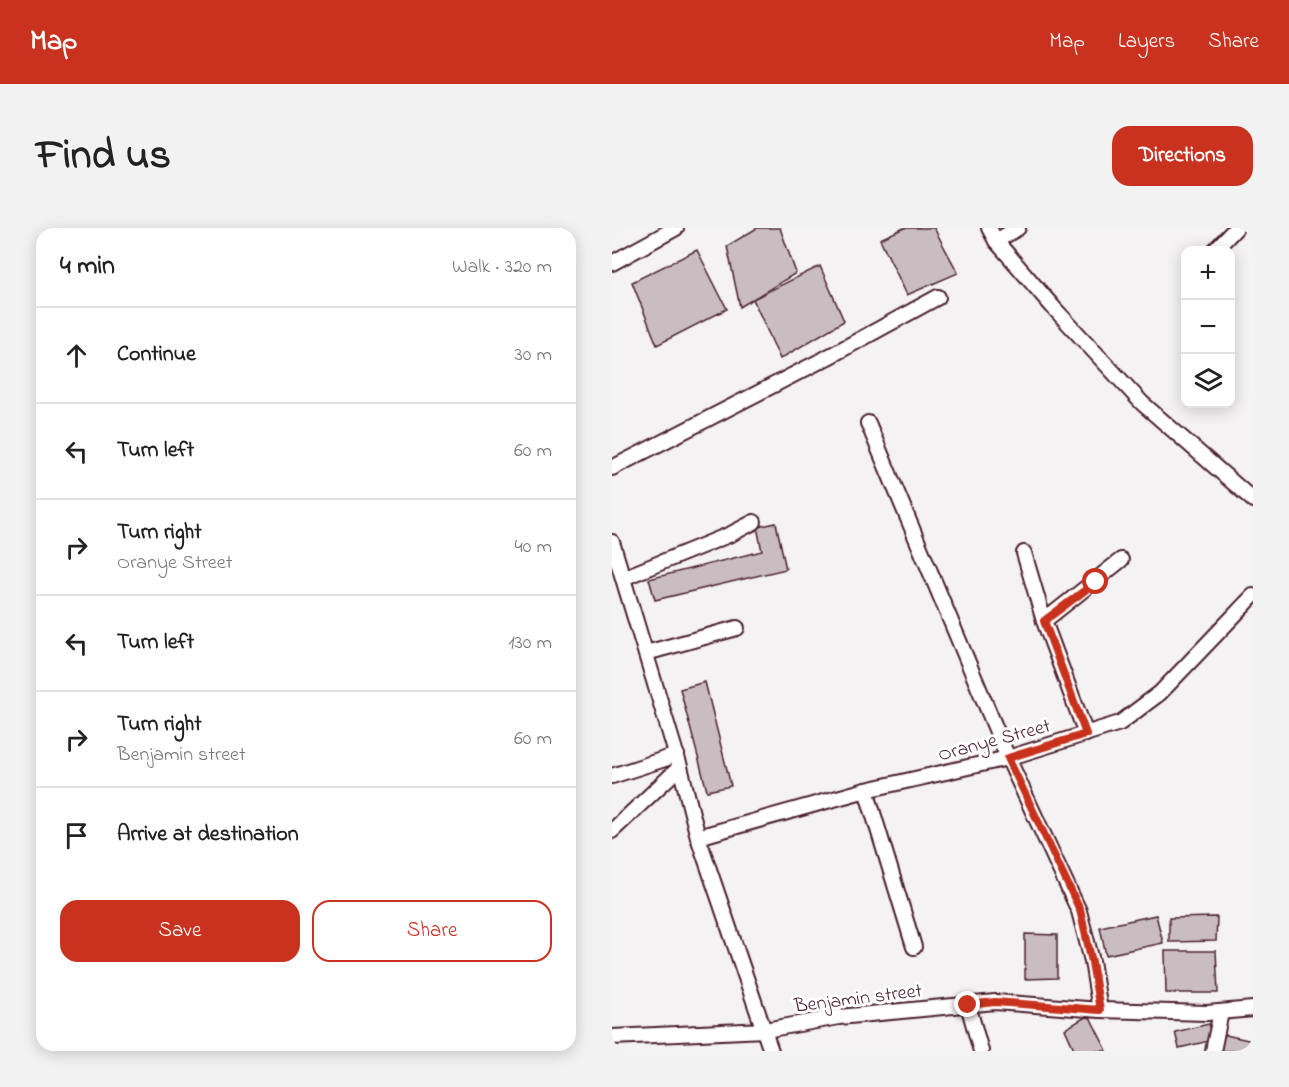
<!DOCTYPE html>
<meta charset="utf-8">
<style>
:root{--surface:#fff;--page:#f2f2f2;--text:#222;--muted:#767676;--line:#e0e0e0;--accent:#c8321e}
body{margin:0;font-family:"Indie Flower",sans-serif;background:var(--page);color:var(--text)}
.controls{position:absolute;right:18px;top:18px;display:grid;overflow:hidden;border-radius:12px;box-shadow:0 3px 15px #0003}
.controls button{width:54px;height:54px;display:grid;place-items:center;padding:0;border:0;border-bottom:2px solid var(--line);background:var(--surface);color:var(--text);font:30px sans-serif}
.stop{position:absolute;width:18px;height:18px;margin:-14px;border:4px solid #c8321e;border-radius:50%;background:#fff}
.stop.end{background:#c8321e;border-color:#fff;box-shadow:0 2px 6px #0008}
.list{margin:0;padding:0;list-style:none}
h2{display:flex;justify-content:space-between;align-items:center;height:78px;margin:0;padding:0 24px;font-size:26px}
h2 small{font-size:20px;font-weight:400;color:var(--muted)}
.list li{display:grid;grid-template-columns:39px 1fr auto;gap:18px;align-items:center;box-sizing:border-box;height:96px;padding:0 24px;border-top:2px solid var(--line)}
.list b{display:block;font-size:22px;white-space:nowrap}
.list p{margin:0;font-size:20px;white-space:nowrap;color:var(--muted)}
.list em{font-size:20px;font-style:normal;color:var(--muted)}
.actions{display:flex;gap:12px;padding:18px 24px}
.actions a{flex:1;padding:14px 0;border:2px solid var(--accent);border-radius:18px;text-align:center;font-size:21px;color:var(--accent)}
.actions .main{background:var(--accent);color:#fff}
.icon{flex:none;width:33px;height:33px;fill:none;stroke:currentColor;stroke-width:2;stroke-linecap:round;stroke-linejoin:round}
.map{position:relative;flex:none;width:641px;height:823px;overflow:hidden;border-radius:18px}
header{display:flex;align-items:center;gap:36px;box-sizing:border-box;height:84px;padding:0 30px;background:var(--accent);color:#fff}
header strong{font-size:28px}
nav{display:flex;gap:33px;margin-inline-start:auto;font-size:21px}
.intro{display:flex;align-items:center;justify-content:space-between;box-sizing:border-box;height:144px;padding:0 36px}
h1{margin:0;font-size:42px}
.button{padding:15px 27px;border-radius:18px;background:var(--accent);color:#fff;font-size:21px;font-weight:700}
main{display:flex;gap:36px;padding:0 36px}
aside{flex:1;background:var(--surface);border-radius:18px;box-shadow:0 3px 15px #0003}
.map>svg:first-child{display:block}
</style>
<header>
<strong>Map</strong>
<nav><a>Map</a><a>Layers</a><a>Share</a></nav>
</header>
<div class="intro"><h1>Find us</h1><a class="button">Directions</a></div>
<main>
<aside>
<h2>4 min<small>Walk · 320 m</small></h2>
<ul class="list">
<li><svg class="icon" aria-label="ahead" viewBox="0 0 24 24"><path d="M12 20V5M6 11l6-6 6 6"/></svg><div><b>Continue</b></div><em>30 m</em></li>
<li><svg class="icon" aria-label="left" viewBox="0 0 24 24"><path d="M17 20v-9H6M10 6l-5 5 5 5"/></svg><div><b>Turn left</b></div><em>60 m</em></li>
<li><svg class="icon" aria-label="right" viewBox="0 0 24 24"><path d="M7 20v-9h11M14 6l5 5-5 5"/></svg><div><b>Turn right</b><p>Oranye Street</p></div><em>40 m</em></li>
<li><svg class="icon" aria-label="left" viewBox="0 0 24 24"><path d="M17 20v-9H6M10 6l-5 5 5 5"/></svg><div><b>Turn left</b></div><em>130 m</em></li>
<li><svg class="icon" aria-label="right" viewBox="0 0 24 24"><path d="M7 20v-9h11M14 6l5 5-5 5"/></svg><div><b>Turn right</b><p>Benjamin street</p></div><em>60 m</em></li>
<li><svg class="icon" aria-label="arrive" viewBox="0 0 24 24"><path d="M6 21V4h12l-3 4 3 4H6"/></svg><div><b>Arrive at destination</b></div></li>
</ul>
<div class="actions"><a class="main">Save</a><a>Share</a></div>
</aside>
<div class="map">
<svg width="641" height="823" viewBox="0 0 641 823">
<rect width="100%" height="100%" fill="#f4f2f2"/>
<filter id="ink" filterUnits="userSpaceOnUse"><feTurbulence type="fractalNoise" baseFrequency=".0167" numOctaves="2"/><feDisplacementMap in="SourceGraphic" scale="12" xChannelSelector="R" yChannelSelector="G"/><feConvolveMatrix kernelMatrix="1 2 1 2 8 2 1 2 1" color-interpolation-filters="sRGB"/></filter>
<g filter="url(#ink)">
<g fill="#cabdc1" stroke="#4a1f2b" stroke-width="1.5">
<polygon points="145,0 168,0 184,45 128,79 115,18"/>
<polygon points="292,0 322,0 346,45 295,67 268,11"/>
<polygon points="85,22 115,81 45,117 20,54"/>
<polygon points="208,38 232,93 168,131 141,71"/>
<polygon points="164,295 174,341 43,372 37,351 150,323 145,299"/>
<polygon points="93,454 119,558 95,563 68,461"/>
<polygon points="544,687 551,715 494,727 488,699"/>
<polygon points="605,689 604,713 557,714 557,690"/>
<polygon points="413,706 445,707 445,750 413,751"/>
<polygon points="553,723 604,723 606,765 554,765"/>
<polygon points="477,787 495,823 463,823 453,801"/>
<polygon points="601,795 597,813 567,820 563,804"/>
<polygon points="609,806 641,813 641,823 605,823"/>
</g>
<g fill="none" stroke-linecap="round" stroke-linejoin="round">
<g stroke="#4a1f2b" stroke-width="18">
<g id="minor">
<polyline points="377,0 384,13 441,79 530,175 641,272"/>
<polyline points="384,13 406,0"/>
<polyline points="603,22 624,0"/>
<polyline points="0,35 64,0"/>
<polyline points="256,195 396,530 467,683 480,733 488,782"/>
<polyline points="0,240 216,129 326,69"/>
<polyline points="0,314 68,539 86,609 159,823"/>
<polyline points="412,325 432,393 474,506"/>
<polyline points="11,350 119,306 142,294"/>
<polyline points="432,393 509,332"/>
<polyline points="34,425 125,400"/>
<polyline points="0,548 65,527"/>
<polyline points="254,562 302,719"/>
<polyline points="0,603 68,539"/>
<polyline points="86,609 254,562 396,530 508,495 548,465 641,368"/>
<polyline points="356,777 369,823"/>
<polyline points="0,809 153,802 227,789 383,774 488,782 595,785 641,781"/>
<polyline points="601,823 609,784"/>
</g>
</g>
<use href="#minor" stroke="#fff" stroke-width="14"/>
</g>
</g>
<g fill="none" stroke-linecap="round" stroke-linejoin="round" filter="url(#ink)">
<polyline stroke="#c8321e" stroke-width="8" points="356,777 383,774 488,782 480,734 468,682 396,530 474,506 432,393 484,354"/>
</g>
<g text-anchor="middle" stroke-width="6" stroke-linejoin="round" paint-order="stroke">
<g font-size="20" fill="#4a1f2b" stroke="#fff">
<text transform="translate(382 511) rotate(-15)" y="7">Oranye Street</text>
<text transform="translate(246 769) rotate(-7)" y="7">Benjamin street</text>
</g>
</g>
</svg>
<div class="controls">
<button>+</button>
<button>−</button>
<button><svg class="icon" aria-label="layers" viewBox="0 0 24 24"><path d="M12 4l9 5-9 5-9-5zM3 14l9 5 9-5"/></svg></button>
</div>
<div class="stop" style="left:484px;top:354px"></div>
<div class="stop end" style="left:356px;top:777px"></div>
</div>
</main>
